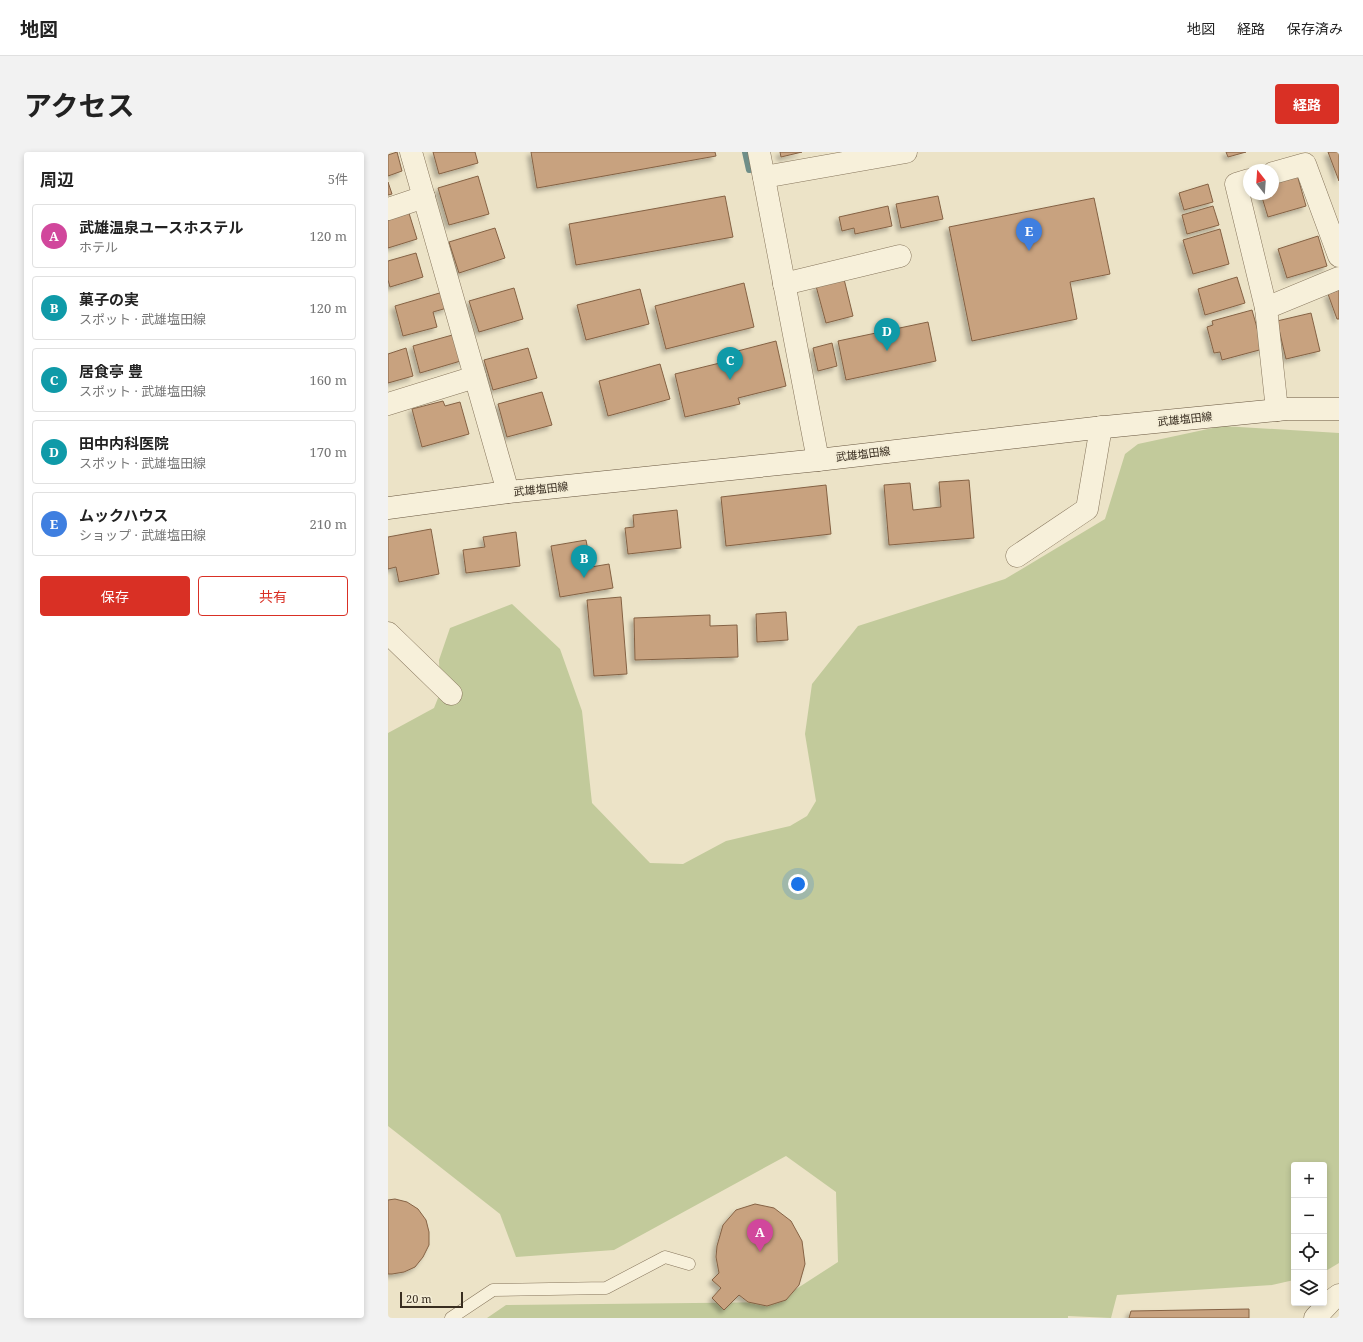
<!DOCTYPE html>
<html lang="ja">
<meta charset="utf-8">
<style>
:root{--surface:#fff;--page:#f2f2f2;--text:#222;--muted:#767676;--line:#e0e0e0;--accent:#d93025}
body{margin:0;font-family:"Noto Serif","Noto Sans JP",serif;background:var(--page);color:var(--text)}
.controls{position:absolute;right:12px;bottom:12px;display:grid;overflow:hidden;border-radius:4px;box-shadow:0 2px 6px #0003}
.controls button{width:36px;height:36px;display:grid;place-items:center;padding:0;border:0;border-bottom:1px solid var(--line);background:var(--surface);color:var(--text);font:20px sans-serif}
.compass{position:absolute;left:855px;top:12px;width:36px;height:36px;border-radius:50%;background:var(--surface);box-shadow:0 2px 6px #0003;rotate:343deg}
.scale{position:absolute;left:12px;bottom:10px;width:63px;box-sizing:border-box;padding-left:4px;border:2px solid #382d20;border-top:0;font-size:11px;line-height:14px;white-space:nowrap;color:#382d20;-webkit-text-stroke:3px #f4edd6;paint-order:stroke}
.you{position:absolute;left:410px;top:732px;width:14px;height:14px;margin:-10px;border:3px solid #fff;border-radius:50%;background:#1a73e8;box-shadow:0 0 0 6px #1a73e833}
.badge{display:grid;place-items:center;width:26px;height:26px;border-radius:50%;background:var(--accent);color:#fff;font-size:13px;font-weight:700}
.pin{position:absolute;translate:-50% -33px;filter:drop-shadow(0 1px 2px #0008)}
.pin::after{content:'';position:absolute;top:21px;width:14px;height:12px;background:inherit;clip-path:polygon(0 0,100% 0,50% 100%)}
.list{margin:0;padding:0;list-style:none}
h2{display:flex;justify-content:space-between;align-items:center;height:52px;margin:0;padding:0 16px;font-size:17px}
h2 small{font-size:13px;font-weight:400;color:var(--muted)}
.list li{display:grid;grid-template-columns:26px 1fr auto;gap:12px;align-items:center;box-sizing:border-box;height:64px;margin:0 8px 8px;padding:0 8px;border:1px solid var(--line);border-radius:4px}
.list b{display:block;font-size:15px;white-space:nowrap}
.list p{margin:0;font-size:13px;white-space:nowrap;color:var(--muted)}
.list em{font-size:13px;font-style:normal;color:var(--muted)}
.actions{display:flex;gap:8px;padding:12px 16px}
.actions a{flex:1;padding:9px 0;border:1px solid var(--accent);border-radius:4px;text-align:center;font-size:14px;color:var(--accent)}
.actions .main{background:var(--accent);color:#fff}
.icon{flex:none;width:22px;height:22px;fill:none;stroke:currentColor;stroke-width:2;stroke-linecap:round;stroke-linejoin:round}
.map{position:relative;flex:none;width:951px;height:1166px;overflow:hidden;border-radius:4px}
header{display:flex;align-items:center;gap:24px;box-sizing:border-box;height:56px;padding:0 20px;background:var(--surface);border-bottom:1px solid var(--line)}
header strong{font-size:19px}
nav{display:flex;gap:22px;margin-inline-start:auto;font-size:14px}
.intro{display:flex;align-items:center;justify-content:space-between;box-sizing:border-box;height:96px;padding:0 24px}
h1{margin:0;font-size:28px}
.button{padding:10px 18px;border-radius:4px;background:var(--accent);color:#fff;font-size:14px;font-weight:700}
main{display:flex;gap:24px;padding:0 24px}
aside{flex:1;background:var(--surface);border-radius:4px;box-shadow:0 2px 6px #0003}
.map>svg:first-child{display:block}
</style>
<header>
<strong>地図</strong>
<nav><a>地図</a><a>経路</a><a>保存済み</a></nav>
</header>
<div class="intro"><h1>アクセス</h1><a class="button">経路</a></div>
<main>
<aside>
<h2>周辺<small>5件</small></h2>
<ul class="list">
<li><span class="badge" style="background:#d1479c">A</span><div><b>武雄温泉ユースホステル</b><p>ホテル</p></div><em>120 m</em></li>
<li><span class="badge" style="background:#0f9aa8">B</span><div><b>菓子の実</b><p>スポット · 武雄塩田線</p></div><em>120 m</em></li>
<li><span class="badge" style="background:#0f9aa8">C</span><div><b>居食亭 豊</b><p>スポット · 武雄塩田線</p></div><em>160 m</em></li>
<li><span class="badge" style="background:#0f9aa8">D</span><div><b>田中内科医院</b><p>スポット · 武雄塩田線</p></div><em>170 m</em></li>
<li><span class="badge" style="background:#3f7fe0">E</span><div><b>ムックハウス</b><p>ショップ · 武雄塩田線</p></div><em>210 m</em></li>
</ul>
<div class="actions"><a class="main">保存</a><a>共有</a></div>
</aside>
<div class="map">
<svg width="951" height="1166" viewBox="0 0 951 1166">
<defs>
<filter id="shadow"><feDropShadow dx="-3.5" dy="3.5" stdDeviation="2" flood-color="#0004"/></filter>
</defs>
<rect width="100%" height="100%" fill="#ece3c7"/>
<polygon fill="#c2ca9b" points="834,274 951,281 951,1111 936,1120 936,1013 906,1013 906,1128 884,1133 729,1143 723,1166 680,1164 680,1166 99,1166 118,1153 388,1150 450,1110 448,1040 398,1004 226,1098 128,1105 112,1062 0,974 0,581 46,556 52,541 51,508 62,476 124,452 172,497 194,559 204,651 262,711 295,712 338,689 402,674 419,664 428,649 417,582 424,532 470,474 617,427 717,367 737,302 750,292"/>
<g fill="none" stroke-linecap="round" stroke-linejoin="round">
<polyline stroke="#6f8e88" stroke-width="6" points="357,0 361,18 371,17"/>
</g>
<g fill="#c8a27f" stroke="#856244" filter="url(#shadow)">
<polygon points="9,0 14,19 0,24 0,3"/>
<polygon points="45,0 87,0 90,11 51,22"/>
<polygon points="143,0 327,0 328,4 149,36"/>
<polygon points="392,0 414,0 393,5"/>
<polygon points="838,0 858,0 840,5"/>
<polygon points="940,0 951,0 951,29"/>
<polygon points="908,19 918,54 880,65 873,42 885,42 885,26"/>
<polygon points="90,24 101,62 61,73 50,36"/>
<polygon points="0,30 4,42 0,43"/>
<polygon points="820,32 825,50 796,58 791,41"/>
<polygon points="337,44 345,85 188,113 181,72"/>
<polygon points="550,44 555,67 513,76 508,52"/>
<polygon points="706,46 722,122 682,130 689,167 584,189 561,75"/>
<polygon points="500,54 504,74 467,82 466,76 454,79 451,65"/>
<polygon points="825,54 831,73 799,82 794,63"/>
<polygon points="20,58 29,87 0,96 0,65"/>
<polygon points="107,76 117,106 71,121 61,90"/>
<polygon points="832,77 841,112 805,122 795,88"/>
<polygon points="930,84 939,114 899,126 890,97"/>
<polygon points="28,101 35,125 2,135 0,128 0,109"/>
<polygon points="849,125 857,151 817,163 810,137"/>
<polygon points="456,127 465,164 438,171 428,134"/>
<polygon points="356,131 366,175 278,197 267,154"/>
<polygon points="126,136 135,167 91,180 81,149"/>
<polygon points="252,137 261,172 198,188 189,153"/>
<polygon points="951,138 951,167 949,167 940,142"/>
<polygon points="55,140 59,156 45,160 49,175 15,184 7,154"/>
<polygon points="864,158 875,197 834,208 832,200 826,201 819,175 825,173 824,169"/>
<polygon points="923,161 932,199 898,207 889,169"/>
<polygon points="540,170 548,209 458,228 450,189"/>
<polygon points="68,182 76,208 32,221 25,194"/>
<polygon points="388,189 398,234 350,246 352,252 297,265 287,222 344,208 342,201"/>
<polygon points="444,191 449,214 430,219 425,196"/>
<polygon points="18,196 25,224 0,231 0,202"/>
<polygon points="140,196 149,226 105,238 96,208"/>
<polygon points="272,212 282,247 220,264 211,229"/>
<polygon points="154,240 164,273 119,285 110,252"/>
<polygon points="55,249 57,254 72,250 81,282 34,295 24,257"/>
<polygon points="581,328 586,386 501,393 496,333 522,331 525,358 553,355 551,330"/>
<polygon points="438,333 443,382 338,394 333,345"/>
<polygon points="289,358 293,396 240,402 237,376 246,375 245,363"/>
<polygon points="43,377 51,422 11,430 8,415 0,417 0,385"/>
<polygon points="128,380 132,414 78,421 75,398 97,395 95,385"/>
<polygon points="198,388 203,415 221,412 225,436 172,445 163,394"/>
<polygon points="233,445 239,522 206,524 199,448"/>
<polygon points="398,460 400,488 369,490 368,462"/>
<polygon points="322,463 322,474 349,473 350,505 247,508 246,466"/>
<polygon points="7,1047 19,1050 30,1057 38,1068 41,1080 41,1093 35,1105 27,1115 16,1120 4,1122 0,1122 0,1048"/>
<polygon points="367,1052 386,1056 403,1069 414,1089 417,1112 411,1133 398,1148 379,1154 360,1150 351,1143 336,1158 324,1146 333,1136 324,1128 331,1121 328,1105 329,1094 335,1073 348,1058"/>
<polygon points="861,1157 861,1166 741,1166 743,1159"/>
</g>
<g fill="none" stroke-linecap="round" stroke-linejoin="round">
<g stroke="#87765d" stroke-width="13">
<polyline id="service" points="63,1166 105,1138 218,1136 277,1105 301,1112"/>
</g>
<g stroke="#87765d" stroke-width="23">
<g id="minor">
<polyline points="23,0 120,340"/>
<polyline points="371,0 430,308"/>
<polyline points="885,21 917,12 951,104"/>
<polyline points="376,25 518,0"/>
<polyline points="861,28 848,32 878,156 889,258"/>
<polyline points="0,57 36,45"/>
<polyline points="396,132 512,104"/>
<polyline points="878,156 951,126"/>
<polyline points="0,252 87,225"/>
<polyline points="629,404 699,357 713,275"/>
<polyline points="0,481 63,542"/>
</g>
</g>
<g stroke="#87765d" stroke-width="23">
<polyline id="tertiary" points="927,1166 944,1148 951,1143"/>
</g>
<g stroke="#695740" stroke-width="23">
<polyline id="secondary" points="0,356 120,340 430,308 707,276 899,257 951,257"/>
</g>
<use href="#service" stroke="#f7f0da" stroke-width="12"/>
<use href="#minor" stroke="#f7f0da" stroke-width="22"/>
<use href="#tertiary" stroke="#f7f0da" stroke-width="22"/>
<use href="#secondary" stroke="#f7f0da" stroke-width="22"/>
</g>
<g text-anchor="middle" stroke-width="3.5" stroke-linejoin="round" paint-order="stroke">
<g font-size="11" fill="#382d20" stroke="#f4edd6">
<text transform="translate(797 267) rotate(-6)" y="4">武雄塩田線</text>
<text transform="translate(475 302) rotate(-7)" y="4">武雄塩田線</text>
<text transform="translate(153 337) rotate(-6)" y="4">武雄塩田線</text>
</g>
</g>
</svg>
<div class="controls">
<button>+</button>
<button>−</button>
<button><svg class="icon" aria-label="locate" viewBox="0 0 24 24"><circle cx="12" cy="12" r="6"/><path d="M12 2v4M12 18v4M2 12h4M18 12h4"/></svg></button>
<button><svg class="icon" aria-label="layers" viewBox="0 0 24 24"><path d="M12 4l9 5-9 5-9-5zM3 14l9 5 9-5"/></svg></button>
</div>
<svg class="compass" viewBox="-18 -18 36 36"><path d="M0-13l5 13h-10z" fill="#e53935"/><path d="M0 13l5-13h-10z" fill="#767676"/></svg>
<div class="scale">20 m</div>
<div class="you"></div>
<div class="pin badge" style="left:372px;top:1100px;background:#d1479c">A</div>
<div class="pin badge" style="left:196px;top:426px;background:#0f9aa8">B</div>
<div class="pin badge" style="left:342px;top:228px;background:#0f9aa8">C</div>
<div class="pin badge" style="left:499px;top:199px;background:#0f9aa8">D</div>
<div class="pin badge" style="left:641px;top:99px;background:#3f7fe0">E</div>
</div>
</main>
